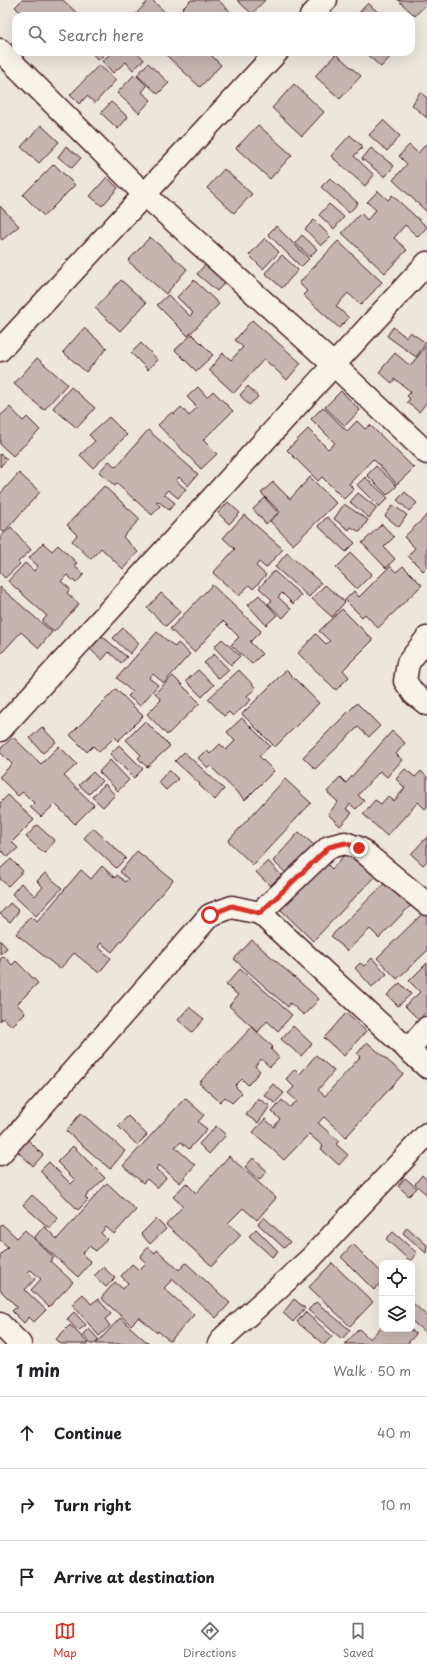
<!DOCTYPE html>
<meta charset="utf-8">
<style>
:root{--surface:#fff;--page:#f2f2f2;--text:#202124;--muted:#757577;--line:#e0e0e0;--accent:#d93025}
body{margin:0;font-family:"Playpen Sans",sans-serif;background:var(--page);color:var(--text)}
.controls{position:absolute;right:12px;bottom:12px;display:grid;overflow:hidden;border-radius:8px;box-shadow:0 4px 16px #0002}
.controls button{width:36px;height:36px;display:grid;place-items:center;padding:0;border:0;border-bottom:1px solid var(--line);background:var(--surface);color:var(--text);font:20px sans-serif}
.stop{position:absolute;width:12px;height:12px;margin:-9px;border:3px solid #d93025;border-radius:50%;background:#fff}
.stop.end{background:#d93025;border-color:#fff;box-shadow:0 1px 4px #0008}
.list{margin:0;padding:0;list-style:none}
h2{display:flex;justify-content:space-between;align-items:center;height:52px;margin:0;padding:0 16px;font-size:17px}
h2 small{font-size:13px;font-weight:400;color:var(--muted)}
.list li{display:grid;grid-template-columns:26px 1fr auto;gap:12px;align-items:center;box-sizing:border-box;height:72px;padding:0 16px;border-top:1px solid var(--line)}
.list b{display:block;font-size:15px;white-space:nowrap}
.list em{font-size:13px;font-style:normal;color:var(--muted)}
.icon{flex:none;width:22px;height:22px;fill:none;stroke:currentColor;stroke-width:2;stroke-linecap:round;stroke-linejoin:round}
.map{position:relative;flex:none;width:427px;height:1344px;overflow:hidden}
.search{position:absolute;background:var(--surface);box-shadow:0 4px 16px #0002;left:12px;right:12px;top:12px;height:44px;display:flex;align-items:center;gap:10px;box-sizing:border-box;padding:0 14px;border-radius:12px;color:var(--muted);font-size:15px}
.sheet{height:268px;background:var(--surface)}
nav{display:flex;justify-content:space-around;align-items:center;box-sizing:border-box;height:56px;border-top:1px solid var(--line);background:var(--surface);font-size:11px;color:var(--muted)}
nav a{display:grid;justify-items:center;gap:2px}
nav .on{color:var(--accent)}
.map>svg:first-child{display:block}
</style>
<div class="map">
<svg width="427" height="1344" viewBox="0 0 427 1344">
<rect width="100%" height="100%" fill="#ece6dd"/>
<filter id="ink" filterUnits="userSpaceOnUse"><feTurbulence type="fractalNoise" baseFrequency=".025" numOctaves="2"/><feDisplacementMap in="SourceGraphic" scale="8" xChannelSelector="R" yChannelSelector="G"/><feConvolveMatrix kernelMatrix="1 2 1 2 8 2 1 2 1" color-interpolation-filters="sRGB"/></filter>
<g filter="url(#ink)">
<g fill="#c4b5b0" stroke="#4a1f2b">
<polygon points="22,0 63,0 80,16 24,16 15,7"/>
<polygon points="149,0 152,0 169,16 134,16"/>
<polygon points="191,0 218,0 235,16 189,16 182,9"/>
<polygon points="237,0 265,0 252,14"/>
<polygon points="398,0 427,0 427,3 415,16"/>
<polygon points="368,3 382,16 356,16"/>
<polygon points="91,52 107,52 98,60"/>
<polygon points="113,52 137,52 144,60 133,70 126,62 113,73 102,61"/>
<polygon points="163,52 208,52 221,65 200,87"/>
<polygon points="364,52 395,52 381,67"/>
<polygon points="336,54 361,76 340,99 315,76"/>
<polygon points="148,63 169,83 158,94 137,75"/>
<polygon points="99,65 116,80 95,103 87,96 79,104 70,95"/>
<polygon points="135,74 147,86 142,92 151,100 139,113 117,93"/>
<polygon points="294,84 324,112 302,136 272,108"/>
<polygon points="420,92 427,98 427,118 412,105"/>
<polygon points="111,102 128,117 118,129 101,113"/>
<polygon points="383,120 400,136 387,151 369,135"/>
<polygon points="41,125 59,142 39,163 21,147"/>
<polygon points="258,125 292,155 270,179 236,148"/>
<polygon points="350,135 363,147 354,156 374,175 365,186 331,156"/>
<polygon points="427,143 427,212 393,180 407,164 399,156 409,145 418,153"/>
<polygon points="66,146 81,158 72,168 58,157"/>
<polygon points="371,148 394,166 385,177 362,159"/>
<polygon points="54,164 75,185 44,216 23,195"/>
<polygon points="224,169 252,194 234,213 207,188"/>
<polygon points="107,177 118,188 102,206 90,196"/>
<polygon points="330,178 358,203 349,213 321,187"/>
<polygon points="378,191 388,200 392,195 427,227 418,237 405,225 394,238 407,250 385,273 342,233 361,213 367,220 376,210 367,202"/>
<polygon points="329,204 344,217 334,229 319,215"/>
<polygon points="0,206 19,226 2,240 0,237"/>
<polygon points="314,220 331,237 321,246 305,229"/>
<polygon points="276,226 309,259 301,267 268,234"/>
<polygon points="302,235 317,249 310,257 295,243"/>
<polygon points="150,237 187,269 166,294 128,261"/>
<polygon points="265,238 279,252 263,269 249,255"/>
<polygon points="338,241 382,282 361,305 348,293 336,306 349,318 339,328 303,295 307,291 299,283"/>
<polygon points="282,255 298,270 282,288 265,273"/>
<polygon points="207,262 227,280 217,291 197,274"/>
<polygon points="121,280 146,303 120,331 95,308"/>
<polygon points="194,280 219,304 188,336 157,305 168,295 190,316 193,313 177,297"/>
<polygon points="252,320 301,363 287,380 264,359 234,393 209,370 223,353 231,360 243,347 235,340"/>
<polygon points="393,327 406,337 410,332 426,343 416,357 387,336"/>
<polygon points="84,328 107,348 86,372 63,352"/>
<polygon points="192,334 213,355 196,371 175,350"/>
<polygon points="141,343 158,360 148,370 131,353"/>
<polygon points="427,345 427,402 419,412 407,402 410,399 407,396 411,392 395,379 392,383 379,372 395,353 410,366"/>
<polygon points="37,358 67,384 44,410 14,384"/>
<polygon points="248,386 258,397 249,405 240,395"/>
<polygon points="71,387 95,408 77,428 53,408"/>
<polygon points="198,387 207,397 213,391 233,411 203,440 217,454 201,469 158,425 172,412 174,414 181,407 189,416 197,407 187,397"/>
<polygon points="341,391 360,410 345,426 325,407"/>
<polygon points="10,407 23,421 27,417 40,430 13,456 0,444 0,416"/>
<polygon points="323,407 347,431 357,421 365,429 370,425 414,468 397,484 373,459 349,484 354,489 344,499 322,477 318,481 287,450 308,429 328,449 335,443 311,419"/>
<polygon points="109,417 127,435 93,468 80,455 95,441 89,435"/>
<polygon points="148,430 198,474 188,486 179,477 176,481 186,489 178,498 168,490 164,494 175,503 169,510 158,501 156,502 160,506 152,515 117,484 115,486 99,472 109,461 116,467"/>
<polygon points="0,454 7,459 0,467"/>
<polygon points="376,466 397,486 387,495 367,475"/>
<polygon points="19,473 40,492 4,532 0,529 0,494"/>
<polygon points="310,477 336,503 293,545 270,521 280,512 261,493 273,482 290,499"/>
<polygon points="365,477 388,498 379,507 357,485"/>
<polygon points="104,486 140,519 123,537 138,552 123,569 101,548 91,559 72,541 77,535 67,525"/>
<polygon points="405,492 417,503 409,511 397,500"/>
<polygon points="358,493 377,508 369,518 350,502"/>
<polygon points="265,498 278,513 266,524 253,509"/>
<polygon points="228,502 240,513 229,524 218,513"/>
<polygon points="344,504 368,520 360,532 351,527 349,530 334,519"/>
<polygon points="393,505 407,515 399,527 385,516"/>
<polygon points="244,515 283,549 266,568 259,562 256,566 266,575 253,589 249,585 239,596 213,573 235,549 223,538"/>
<polygon points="427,515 427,567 423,571 408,556 415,548 404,537"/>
<polygon points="327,517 355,543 346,552 318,526"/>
<polygon points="382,524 394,537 384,547 395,559 386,568 362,543"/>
<polygon points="11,527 31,550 18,562 20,564 5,578 0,573 0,537"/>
<polygon points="43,543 52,551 58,545 77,563 74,566 84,574 76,583 67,575 61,581 70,589 67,593 79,604 54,632 42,621 47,616 8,581 25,563 34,571 38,566 29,558"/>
<polygon points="287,553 321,583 309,597 275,567"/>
<polygon points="351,553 372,574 357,589 336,568"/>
<polygon points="390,566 396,572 403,566 422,585 378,628 365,614 362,617 345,600 354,591 359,597"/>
<polygon points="274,571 301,595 293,604 282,593 278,597 291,609 283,618 268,604 272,600 259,588"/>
<polygon points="212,585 261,631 250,642 262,654 252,664 231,645 239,637 223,621 194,652 170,629"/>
<polygon points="325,585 345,602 332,617 312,599"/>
<polygon points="0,587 52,632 39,648 21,632 0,655"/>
<polygon points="161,593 181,611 166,626 147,608"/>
<polygon points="259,595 277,615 266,625 248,605"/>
<polygon points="342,609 373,640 343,670 349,677 336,690 298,653 316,634 326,644 330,641 319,631"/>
<polygon points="123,628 139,643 130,654 113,638"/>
<polygon points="157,632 175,647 178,643 190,654 164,683 153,674 149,678 158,685 140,706 128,696 132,692 117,678"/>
<polygon points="102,636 127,657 121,663 109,652 102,660 90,649"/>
<polygon points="222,639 240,656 231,665 214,647"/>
<polygon points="214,654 229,670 219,679 204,663"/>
<polygon points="198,670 214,685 202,697 186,681"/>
<polygon points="239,670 256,688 247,696 251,700 233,716 229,712 224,716 208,699"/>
<polygon points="286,670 319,703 275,747 242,714"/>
<polygon points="173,676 200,703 167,735 147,714 161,700 155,693"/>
<polygon points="116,689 143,716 118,741 115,737 99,752 93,746 87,752 70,735"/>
<polygon points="357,703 380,726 369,737 358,727 315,769 303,757"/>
<polygon points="242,718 270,746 259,756 274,771 245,800 210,766 208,768 198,758 206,750 210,754 220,744 226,750 235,741 227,732"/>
<polygon points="145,721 170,746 147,767 138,758 141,755 126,740"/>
<polygon points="42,727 56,742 43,753 30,738"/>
<polygon points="392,731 405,743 396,754 402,760 387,777 380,771 358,795 364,801 356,809 350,804 346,809 352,813 340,826 328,814 338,802 327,792 340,777 346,783"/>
<polygon points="13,737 41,764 59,746 77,764 64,776 94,805 75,824 55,804 41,817 30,807 34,803 23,792 18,796 0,778 0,776 12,764 0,752 0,749"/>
<polygon points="119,745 143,769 134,778 110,754"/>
<polygon points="184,752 224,789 215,800 199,785 200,784 175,761"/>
<polygon points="110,760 129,780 118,791 99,772"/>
<polygon points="405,769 415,777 421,771 427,777 427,807 425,809 418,802 387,836 363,814 375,800 381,804 388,796 394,801 405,788 396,779"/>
<polygon points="169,770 178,779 166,790 158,782"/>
<polygon points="93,772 102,781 89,794 79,785"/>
<polygon points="285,779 311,803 253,865 228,841"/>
<polygon points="105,784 115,795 103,807 92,797"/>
<polygon points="8,795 34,820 12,842 18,848 8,857 2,851 0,854 0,803"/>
<polygon points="37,825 55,841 44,853 26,837"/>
<polygon points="93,828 126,858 116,868 84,838"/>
<polygon points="299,832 314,845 287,874 273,861"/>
<polygon points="427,837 427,861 423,865 411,854"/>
<polygon points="349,850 376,875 313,941 279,908 324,861 332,869"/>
<polygon points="137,851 173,880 112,952 101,943 98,947 111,958 99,973 74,953 60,969 16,934 30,917 37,922 81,870 91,879 102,866 115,878 117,875 125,882 128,879 120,872"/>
<polygon points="11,859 23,871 8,886 0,879 0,869"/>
<polygon points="268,861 281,875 270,886 256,872"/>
<polygon points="45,873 62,888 36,916 12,894 21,883 35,896 43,887 37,881"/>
<polygon points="389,879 413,903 379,938 370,929 347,951 331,936"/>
<polygon points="10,903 19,911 10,922 0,914"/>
<polygon points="427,909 427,951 397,979 377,958"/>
<polygon points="0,940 7,948 0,954"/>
<polygon points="252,940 319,999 304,1015 290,1003 288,1007 234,959"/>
<polygon points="4,956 12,965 16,961 38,983 17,1004 25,1013 12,1026 3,1018 0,1021 0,977 1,975 0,974 0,959"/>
<polygon points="372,958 387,974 372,987 355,968 360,963 364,966"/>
<polygon points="427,963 427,1011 419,1020 405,1006 420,992 409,981"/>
<polygon points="240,969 292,1015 278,1031 267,1021 258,1032 229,1006 238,995 226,985"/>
<polygon points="400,983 411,994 398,1006 387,995"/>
<polygon points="189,1007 204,1019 192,1032 178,1020"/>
<polygon points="346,1013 366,1031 344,1056 324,1038"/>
<polygon points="293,1026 312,1044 301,1056 281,1039"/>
<polygon points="252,1027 273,1047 271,1049 279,1058 270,1067 261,1059 255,1066 260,1071 248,1085 242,1079 235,1086 242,1093 232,1103 225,1097 220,1102 199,1083"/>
<polygon points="367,1042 403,1074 346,1137 324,1117 318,1123 339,1141 336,1144 348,1155 339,1165 321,1149 323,1146 309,1134 284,1160 253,1132 265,1119 274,1127 280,1119 272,1112 282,1100 290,1107 297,1101 288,1093 294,1087 286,1079 295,1069 300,1074 316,1055 334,1071 318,1090 325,1096 360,1057 357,1054"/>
<polygon points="273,1084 284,1093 275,1103 264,1095"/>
<polygon points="185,1098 204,1115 198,1122 207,1129 189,1149 181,1142 175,1147 195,1165 180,1183 159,1165 156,1169 166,1178 157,1188 147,1179 143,1183 123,1166"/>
<polygon points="258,1098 270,1106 258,1123 246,1115"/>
<polygon points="81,1113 125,1151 110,1169 66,1131"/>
<polygon points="128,1116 147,1135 137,1145 118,1126"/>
<polygon points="216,1126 226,1135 209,1154 199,1144"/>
<polygon points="26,1138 43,1155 33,1166 15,1149"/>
<polygon points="73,1146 105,1178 85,1197 88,1200 78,1210 40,1171 49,1162 71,1184 75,1180 57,1162"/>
<polygon points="229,1156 276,1198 257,1220 243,1208 228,1223 241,1235 212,1266 166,1225 183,1206 173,1197 186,1183 196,1193"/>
<polygon points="253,1158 267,1171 259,1180 245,1167"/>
<polygon points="422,1175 427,1180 427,1195 415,1184"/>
<polygon points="405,1178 417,1188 409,1196 398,1186"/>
<polygon points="107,1183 136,1210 114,1234 106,1227 101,1233 107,1239 96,1251 89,1246 82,1254 91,1262 78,1277 34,1238 44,1226 57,1239"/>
<polygon points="32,1195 58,1218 49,1228 23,1205"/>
<polygon points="264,1217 290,1242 284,1248 258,1224"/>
<polygon points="156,1219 166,1229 150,1244 141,1234"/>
<polygon points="2,1224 17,1238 25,1230 54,1258 50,1261 73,1282 49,1307 31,1290 41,1279 31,1270 28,1272 35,1279 25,1290 46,1310 34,1322 29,1317 24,1323 12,1311 17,1307 0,1290 0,1255 8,1247 0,1240 0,1226"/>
<polygon points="407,1227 427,1245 426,1253 403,1233"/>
<polygon points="256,1229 278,1251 272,1257 249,1236"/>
<polygon points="393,1232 417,1253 410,1261 386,1239"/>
<polygon points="353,1244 382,1273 382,1281 374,1290 341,1257"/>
<polygon points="148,1247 155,1253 157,1250 179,1270 186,1263 230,1303 216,1318 173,1279 164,1288 194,1315 170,1341 158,1331 157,1333 139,1317 131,1325 101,1298 115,1282 123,1289 128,1283 121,1276 132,1264 139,1270 146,1263 140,1257"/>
<polygon points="332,1263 373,1302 350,1326 309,1287"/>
<polygon points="103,1267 115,1278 106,1287 94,1276"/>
<polygon points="83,1294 91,1304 98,1299 111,1314 105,1319 110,1326 99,1336 72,1304"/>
<polygon points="294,1299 305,1308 293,1322 283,1313"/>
<polygon points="316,1302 350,1330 342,1339 308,1310"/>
<polygon points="412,1302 427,1316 427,1334 412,1321"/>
<polygon points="74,1312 86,1325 78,1331 67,1319"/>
<polygon points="305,1312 332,1336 325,1344 323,1344 297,1322"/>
<polygon points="120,1318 149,1344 96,1344"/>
<polygon points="70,1325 89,1344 61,1344 56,1339"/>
<polygon points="382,1326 382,1329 410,1329 416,1334 407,1344 345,1344 359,1329 370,1339"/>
<polygon points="89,1329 99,1340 94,1344 91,1344 83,1335"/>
</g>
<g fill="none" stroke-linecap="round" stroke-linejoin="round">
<g stroke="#4a1f2b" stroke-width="25">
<g id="minor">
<polyline points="311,16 326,0"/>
<polyline points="0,50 144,194 334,365 427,453"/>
<polyline points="0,350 277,52"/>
<polyline points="427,638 408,663 405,681 414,694 427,704"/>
<polyline points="0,730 427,263"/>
<polyline points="260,913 329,847 345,843 359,848 427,904"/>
<polyline points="408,1050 427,1028"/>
<polyline points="0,1154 210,915 232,907 260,913 427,1067"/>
<polyline points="0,1324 20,1344"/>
<polyline points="219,1344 224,1337 310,1259 427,1134"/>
</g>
</g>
<use href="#minor" stroke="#f7f3e8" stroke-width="22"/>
</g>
</g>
<g fill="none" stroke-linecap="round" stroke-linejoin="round" filter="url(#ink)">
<polyline stroke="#d93025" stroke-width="5" points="210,915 232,906 260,913 329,847 345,843 359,848"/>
</g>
</svg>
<div class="controls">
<button><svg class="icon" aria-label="locate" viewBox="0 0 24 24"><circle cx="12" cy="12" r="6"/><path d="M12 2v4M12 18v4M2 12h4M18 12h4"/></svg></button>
<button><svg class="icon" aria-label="layers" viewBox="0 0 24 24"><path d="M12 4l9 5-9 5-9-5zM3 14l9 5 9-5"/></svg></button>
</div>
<div class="stop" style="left:210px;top:915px"></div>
<div class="stop end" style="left:359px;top:848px"></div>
<div class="search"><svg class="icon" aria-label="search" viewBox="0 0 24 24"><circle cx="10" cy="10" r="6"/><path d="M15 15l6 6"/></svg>Search here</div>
</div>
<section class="sheet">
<h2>1 min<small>Walk · 50 m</small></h2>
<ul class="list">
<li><svg class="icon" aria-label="ahead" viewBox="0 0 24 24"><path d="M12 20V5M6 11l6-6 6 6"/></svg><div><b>Continue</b></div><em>40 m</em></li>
<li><svg class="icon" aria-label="right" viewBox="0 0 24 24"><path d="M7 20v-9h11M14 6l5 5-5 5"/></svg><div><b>Turn right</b></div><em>10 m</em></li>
<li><svg class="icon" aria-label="arrive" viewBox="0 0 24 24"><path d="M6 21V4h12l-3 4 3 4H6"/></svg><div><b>Arrive at destination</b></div></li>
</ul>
</section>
<nav>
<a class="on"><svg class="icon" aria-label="map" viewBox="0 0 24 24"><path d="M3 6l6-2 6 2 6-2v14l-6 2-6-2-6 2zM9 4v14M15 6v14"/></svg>Map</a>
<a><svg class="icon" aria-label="directions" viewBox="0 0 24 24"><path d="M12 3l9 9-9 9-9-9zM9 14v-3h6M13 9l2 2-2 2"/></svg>Directions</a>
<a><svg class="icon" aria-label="saved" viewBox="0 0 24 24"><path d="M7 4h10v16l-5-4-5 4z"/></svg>Saved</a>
</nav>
